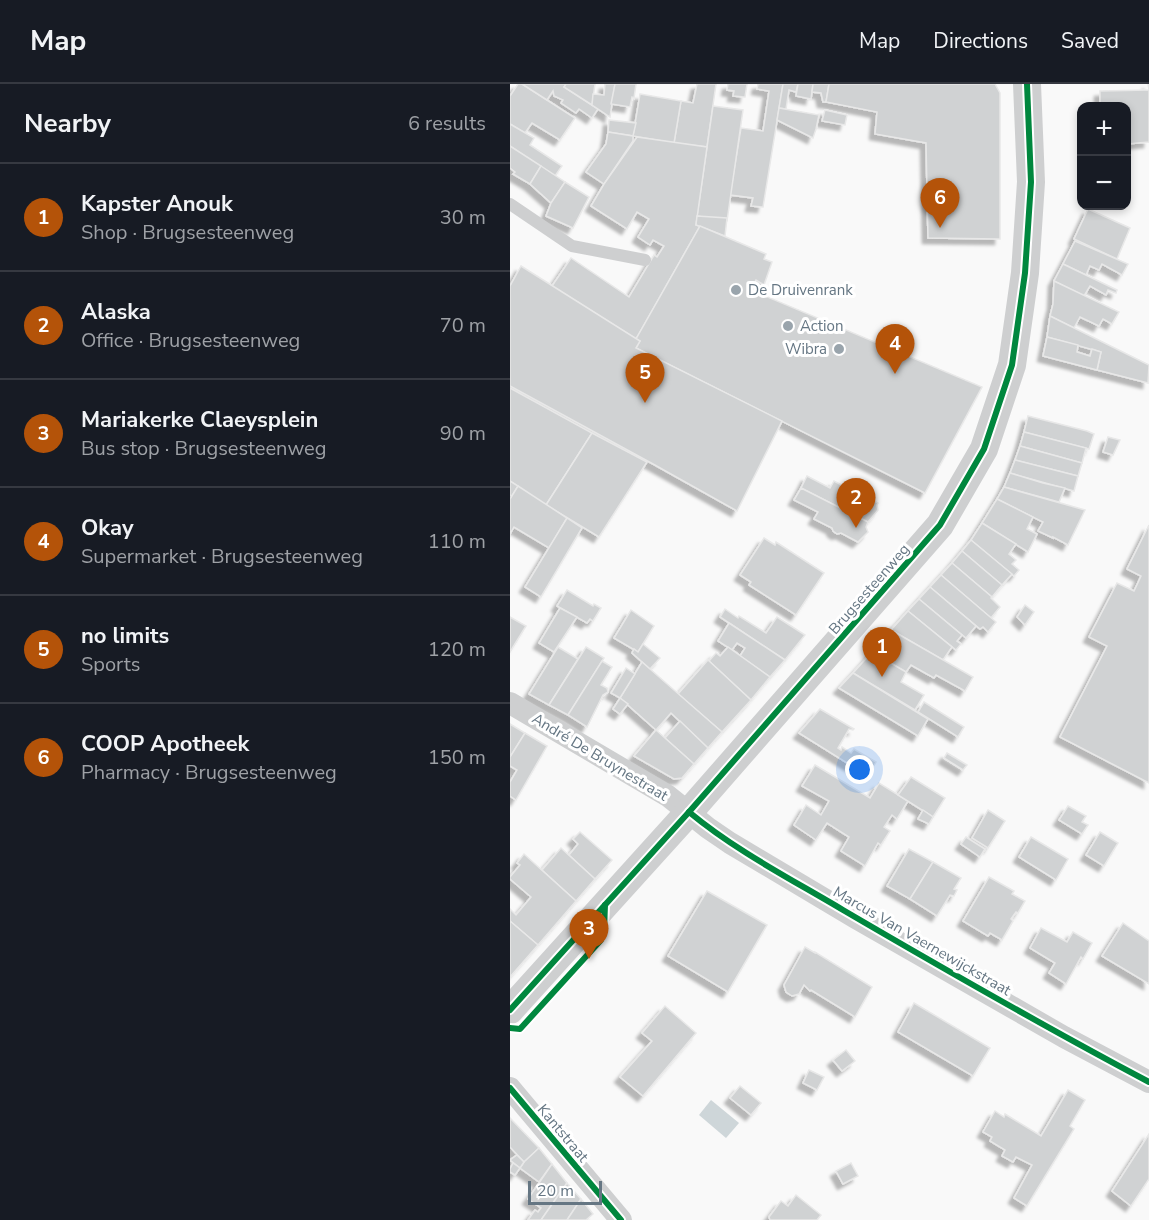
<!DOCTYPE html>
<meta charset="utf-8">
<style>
:root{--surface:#171b24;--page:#20242c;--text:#f1f3f6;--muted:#9ea1a6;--line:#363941;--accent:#b45309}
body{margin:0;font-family:"Nunito Sans",sans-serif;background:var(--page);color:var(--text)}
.controls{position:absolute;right:18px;top:18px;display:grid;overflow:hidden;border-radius:12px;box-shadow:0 3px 9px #0003}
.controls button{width:54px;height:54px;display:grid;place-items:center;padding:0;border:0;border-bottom:2px solid var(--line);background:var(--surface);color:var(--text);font:30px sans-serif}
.scale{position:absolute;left:18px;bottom:15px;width:74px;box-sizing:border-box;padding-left:6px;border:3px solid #657683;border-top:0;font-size:16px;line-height:21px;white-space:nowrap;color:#657683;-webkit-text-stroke:4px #fff;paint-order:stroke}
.you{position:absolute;left:350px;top:686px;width:21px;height:21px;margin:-15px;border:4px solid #fff;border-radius:50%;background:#1a73e8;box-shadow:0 0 0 9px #1a73e833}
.badge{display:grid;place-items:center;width:39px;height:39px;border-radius:50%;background:var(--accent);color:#fff;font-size:20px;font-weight:700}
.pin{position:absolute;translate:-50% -50px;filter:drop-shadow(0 2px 3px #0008)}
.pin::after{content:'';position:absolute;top:32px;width:21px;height:18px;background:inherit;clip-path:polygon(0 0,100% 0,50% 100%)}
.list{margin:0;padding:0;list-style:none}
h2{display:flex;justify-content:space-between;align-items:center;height:78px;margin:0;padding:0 24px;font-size:26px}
h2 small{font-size:20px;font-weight:400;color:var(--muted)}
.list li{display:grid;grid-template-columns:39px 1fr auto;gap:18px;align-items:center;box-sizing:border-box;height:108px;padding:0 24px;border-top:2px solid var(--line)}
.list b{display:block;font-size:22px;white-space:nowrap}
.list p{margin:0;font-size:20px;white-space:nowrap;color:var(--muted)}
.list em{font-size:20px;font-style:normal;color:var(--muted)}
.map{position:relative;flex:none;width:639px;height:1136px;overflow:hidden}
header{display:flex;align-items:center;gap:36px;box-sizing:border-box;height:84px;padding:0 30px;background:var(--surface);border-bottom:2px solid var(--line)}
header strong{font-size:28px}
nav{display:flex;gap:33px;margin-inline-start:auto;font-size:21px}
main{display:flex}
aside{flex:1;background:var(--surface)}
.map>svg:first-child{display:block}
</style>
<header>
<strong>Map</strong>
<nav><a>Map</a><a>Directions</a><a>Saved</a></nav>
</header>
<main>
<aside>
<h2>Nearby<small>6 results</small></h2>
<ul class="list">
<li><span class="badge">1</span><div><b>Kapster Anouk</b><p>Shop · Brugsesteenweg</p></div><em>30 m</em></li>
<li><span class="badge">2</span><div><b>Alaska</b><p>Office · Brugsesteenweg</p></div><em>70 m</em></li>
<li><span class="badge">3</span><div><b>Mariakerke Claeysplein</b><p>Bus stop · Brugsesteenweg</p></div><em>90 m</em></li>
<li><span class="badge">4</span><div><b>Okay</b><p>Supermarket · Brugsesteenweg</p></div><em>110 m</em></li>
<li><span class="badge">5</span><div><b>no limits</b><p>Sports</p></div><em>120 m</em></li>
<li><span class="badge">6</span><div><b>COOP Apotheek</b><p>Pharmacy · Brugsesteenweg</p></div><em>150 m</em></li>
</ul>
</aside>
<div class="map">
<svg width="639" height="1136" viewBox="0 0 639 1136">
<defs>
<filter id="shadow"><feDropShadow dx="-5.5" dy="5.5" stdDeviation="1.5" flood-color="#0004"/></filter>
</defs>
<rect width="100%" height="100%" fill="#f9f9f9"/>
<polygon fill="#ced6d9" points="201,1016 229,1039 216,1054 189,1031"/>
<g fill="#d0d2d3" stroke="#e8e8e8" stroke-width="1.5" filter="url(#shadow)">
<polygon points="8,0 12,0 65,34 50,56 22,39 15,49 0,40 0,12"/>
<polygon points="12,0 56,0 54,3 88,25 82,34 69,25 66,29 51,19 53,16 44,12 43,7 37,16"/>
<polygon points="56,0 85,0 82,21 54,3"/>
<polygon points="95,0 105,0 100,33 82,21 83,10 94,11"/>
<polygon points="105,0 126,0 124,14 122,13 120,23 101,20"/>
<polygon points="187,0 206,0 197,63 164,59 171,17 183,19"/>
<polygon points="218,0 237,0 235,13 223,12 224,7 217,6"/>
<polygon points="248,0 273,0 253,123 241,122 243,114 220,111 231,44 253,47 259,7 247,5"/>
<polygon points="273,0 288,0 286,8 279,6 276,25 269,24"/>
<polygon points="288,0 303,0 301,15 286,12"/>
<polygon points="303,0 319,0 316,18 313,18 311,9 302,8"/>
<polygon points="319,0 485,0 490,9 490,155 418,154 416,59 365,50 367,28 316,18"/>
<polygon points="638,0 639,0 639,58 617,60 616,22 590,22 590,7 639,6"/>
<polygon points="130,10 171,17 164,59 123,52"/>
<polygon points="203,22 233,26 217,137 187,132"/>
<polygon points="269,24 309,31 306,45 303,54 267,36"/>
<polygon points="315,26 337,31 335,41 312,37"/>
<polygon points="99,36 126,39 123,52 98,48"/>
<polygon points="0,40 24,54 20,61 52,82 45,92 0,62"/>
<polygon points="98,48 123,52 123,57 94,100 76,88 96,60"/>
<polygon points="127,53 197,63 186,141 190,142 126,255 42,202 61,174 119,213 144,171 147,173 154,162 143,156 140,161 128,153 139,135 127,128 117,145 81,122 94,100"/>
<polygon points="0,62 31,82 20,100 3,90 5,88 0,84"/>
<polygon points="31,82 55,98 41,119 20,100"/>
<polygon points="55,98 79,113 63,144 36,132 41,119"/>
<polygon points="578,125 620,144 607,175 564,155"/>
<polygon points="187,132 217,134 215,152 186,141"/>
<polygon points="190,142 256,170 254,175 262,178 254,201 246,196 241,206 472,303 415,409 126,264 130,257 126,255"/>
<polygon points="565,157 618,180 612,191 592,180 589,186 580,182 576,191 553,180"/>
<polygon points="553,180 607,206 606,209 598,206 596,211 580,202 574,212 544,197"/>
<polygon points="11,182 130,257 126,264 272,337 227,427 143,380 0,302 0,202"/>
<polygon points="544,197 609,228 602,240 593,235 589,242 570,233 564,244 540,232 543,220"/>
<polygon points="540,232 639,281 638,299 587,286 591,268 537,253"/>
<polygon points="537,253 568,261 567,268 580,272 582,265 591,268 587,286 533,272"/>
<polygon points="0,304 82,349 36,421 0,397"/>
<polygon points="518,332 577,347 584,350 579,365 514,348"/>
<polygon points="514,348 576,364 572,379 510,362"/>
<polygon points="82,349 137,378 89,453 36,421"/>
<polygon points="598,353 610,356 603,371 593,368"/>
<polygon points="510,362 572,379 568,392 505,376"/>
<polygon points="505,376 568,392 564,407 500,389"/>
<polygon points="500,389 533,399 555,404 549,418 494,403"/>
<polygon points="297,392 320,404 324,397 337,404 338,402 368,419 367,421 368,426 358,438 291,404"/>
<polygon points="0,397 8,402 2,412 0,411"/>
<polygon points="8,402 57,434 39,464 4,443 0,450 0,415"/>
<polygon points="494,403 575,426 558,461 543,453 543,454 528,447 533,438 487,415"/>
<polygon points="291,404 358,438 356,443 358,448 348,458 331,449 327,450 323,447 322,444 304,435 308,428 284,416"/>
<polygon points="487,415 523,433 517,445 527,450 518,468 472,439"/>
<polygon points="57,434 72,444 31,513 15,503"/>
<polygon points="472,439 506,460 499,470 506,476 502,480 509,486 504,492 461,456"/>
<polygon points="639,441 639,699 550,653 597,562 579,553 607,499 624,507 631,492 617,485"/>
<polygon points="254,454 265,461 266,458 314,489 286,531 239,501 241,498 230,491"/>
<polygon points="461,456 502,490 492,501 452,467"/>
<polygon points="452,467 492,501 482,513 442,479"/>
<polygon points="442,479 482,513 481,514 490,523 481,534 431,491"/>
<polygon points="431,491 486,538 478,548 473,543 470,545 420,503"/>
<polygon points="420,503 466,542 456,554 409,515"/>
<polygon points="57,506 83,522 84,520 91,524 83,537 80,535 77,539 47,522"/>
<polygon points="409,515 452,551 447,557 451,560 446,566 398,527"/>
<polygon points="515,521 524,528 515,541 507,533"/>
<polygon points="50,524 67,533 44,568 29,559"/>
<polygon points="215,525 228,534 229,532 256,549 267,533 295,551 275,576 210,533"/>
<polygon points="121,526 144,542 128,568 104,554"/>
<polygon points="398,527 442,563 433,576 381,546"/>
<polygon points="0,533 16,542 0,568"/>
<polygon points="219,539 275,576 260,593 230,572 235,564 227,559 222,566 208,557"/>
<polygon points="381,546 463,593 455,607 426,591 424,594 401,581 396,588 362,568"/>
<polygon points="133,560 150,574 140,585 122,569 124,565 128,568"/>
<polygon points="48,563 68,575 39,621 19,610"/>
<polygon points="76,563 94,574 58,631 39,621"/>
<polygon points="218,563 260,593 241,616 199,577 206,569 210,572"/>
<polygon points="362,568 396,588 391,598 414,611 405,626 343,589"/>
<polygon points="198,576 241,616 212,648 168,610"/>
<polygon points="92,577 102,583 91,601 97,604 98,608 93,611 77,643 58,631"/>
<polygon points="132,578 212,648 198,664 161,629 146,646 110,614"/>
<polygon points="116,584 125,590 110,614 101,609"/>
<polygon points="343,589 418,635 408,652 329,604"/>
<polygon points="110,614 118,620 110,630 103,625"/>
<polygon points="414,618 454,643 448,653 408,628"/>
<polygon points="310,625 344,645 343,646 339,645 328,664 331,666 332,663 341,669 344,665 366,678 358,692 289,649"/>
<polygon points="170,637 198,664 184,680 155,654"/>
<polygon points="0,640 15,649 0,673"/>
<polygon points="146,646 184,680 172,694 164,695 124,672"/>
<polygon points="15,649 37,662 6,716 0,712 0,698 7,686 0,682 0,673"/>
<polygon points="437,669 457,681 453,686 434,674"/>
<polygon points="305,681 360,714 369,699 398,717 387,735 382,731 374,743 380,747 371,761 368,759 355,782 331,767 339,753 317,739 306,756 284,741 296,721 311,731 319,717 292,702"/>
<polygon points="401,693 435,714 423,733 388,711"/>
<polygon points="558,722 576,732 572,738 578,741 572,750 549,736"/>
<polygon points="413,726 423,733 419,740 408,735"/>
<polygon points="478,726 495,737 478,764 462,754"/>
<polygon points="70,748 102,776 85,795 59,771 68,760 63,755"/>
<polygon points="590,748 608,759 594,782 576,771"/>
<polygon points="456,753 475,765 470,773 451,760"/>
<polygon points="521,753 558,775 546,796 509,773"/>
<polygon points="51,764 85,795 66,817 32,786"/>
<polygon points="399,765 423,778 400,815 377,802"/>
<polygon points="14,770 66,817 28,861 0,837 0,825 6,831 21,813 0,795 0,793 10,781 7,779"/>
<polygon points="423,778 451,794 444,805 447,806 444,812 440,811 427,832 400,815"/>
<polygon points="479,793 504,807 502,810 515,817 508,829 506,828 501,835 503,837 492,856 480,849 478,852 453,837"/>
<polygon points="197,807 257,841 218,908 158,872"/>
<polygon points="0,837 28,861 0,893"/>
<polygon points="613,839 639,857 639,900 592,872"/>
<polygon points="531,844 557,858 563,848 582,859 573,875 571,873 556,900 539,889 545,879 520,864"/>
<polygon points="295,863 305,869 305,868 362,903 345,933 301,906 300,907 294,901 289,910 282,912 276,908 274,901"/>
<polygon points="404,919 480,964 463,992 388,948"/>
<polygon points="155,922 186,949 133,1012 110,993 142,957 132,949"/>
<polygon points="336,966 345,977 332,987 323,976"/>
<polygon points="299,986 314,993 307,1006 293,999"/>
<polygon points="230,1002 251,1019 241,1031 220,1014"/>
<polygon points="558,1006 575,1016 560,1042 564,1045 517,1122 504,1114 522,1081 506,1073 503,1078 492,1072 495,1066 480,1057 482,1053 473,1048 485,1027 494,1033 495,1030 531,1052"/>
<polygon points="0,1034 29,1064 14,1078 0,1063"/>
<polygon points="639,1050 639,1095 621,1122 602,1107"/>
<polygon points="29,1064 42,1080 29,1098 10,1084 14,1078"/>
<polygon points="7,1071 14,1078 10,1084 0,1076"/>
<polygon points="3,1079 10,1084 5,1091 0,1088 0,1085"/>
<polygon points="341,1079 348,1092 333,1100 326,1087"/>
<polygon points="42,1080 57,1099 31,1136 18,1136 25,1126 28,1128 31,1124 18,1115"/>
<polygon points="57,1099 71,1115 57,1136 31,1136"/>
<polygon points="286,1111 311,1131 307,1136 260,1136 259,1133 271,1117 278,1122"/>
<polygon points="71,1115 83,1130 76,1136 57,1136"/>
</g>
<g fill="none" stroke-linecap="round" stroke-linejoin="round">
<polyline stroke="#cecfd0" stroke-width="12" points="0,120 62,162 135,176"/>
<g stroke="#cecfd0" stroke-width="22">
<polyline points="0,619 158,712 198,744 220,759 346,834 554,953 639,998"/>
<polyline points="0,1004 111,1136"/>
</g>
<polyline stroke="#cecfd0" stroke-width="28" points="0,926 179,728 430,441 474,365 502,281 515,189 521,98 517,0"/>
<g stroke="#fff" stroke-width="10">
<g id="cycleway">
<path d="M 179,728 C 226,767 281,795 333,826 C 434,885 535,943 639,998"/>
<polyline points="0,926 179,728 430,441 474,365 502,281 515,189 521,98 517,0"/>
<polyline points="0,944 10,945 91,856 94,846 95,821"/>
<polyline points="0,1004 111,1136"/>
</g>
</g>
<use href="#cycleway" stroke="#00873e" stroke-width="6"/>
</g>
<g fill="#99a4ac" stroke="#fff" stroke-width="2">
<circle cx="226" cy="206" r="6"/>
<circle cx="278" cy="242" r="6"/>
<circle cx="329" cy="265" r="6"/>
</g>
<g text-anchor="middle" stroke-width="6" stroke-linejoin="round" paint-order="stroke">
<g font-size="15" fill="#657683" stroke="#fff" text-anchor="start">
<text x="238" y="211">De Druivenrank</text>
<text x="290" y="247">Action</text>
<text x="317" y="270" text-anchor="end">Wibra</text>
</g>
<g font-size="15" fill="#657683" stroke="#fff">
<text transform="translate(359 505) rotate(-49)" y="5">Brugsesteenweg</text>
<text transform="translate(90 673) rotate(31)" y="5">André De Bruynestraat</text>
<text transform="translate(412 857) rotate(30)" y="5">Marcus Van Vaernewijckstraat</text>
<text transform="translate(53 1049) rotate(50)" y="5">Kantstraat</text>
</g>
</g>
</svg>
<div class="controls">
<button>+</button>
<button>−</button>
</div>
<div class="scale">20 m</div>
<div class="you"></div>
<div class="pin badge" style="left:372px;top:593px">1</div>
<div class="pin badge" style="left:346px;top:444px">2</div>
<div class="pin badge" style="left:79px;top:875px">3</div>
<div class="pin badge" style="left:385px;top:290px">4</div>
<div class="pin badge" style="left:135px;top:319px">5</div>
<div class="pin badge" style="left:430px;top:144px">6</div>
</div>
</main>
